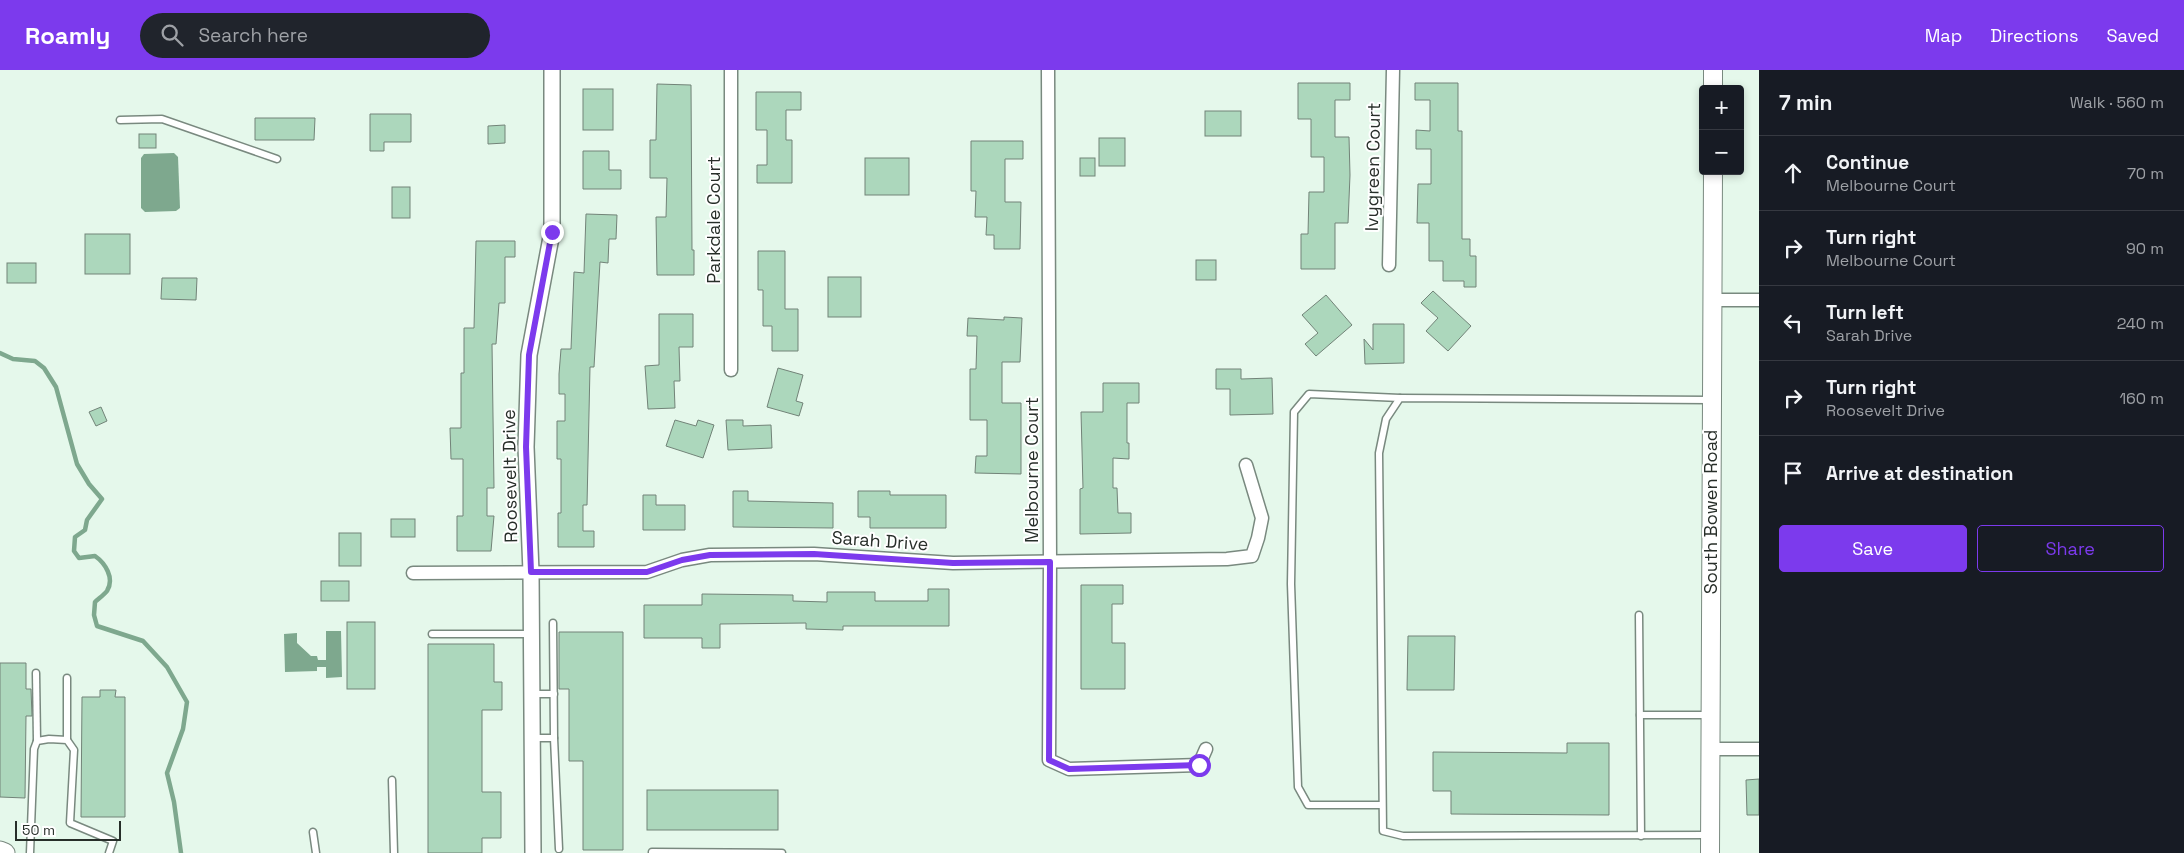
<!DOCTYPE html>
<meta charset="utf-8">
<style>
:root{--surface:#171b24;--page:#20242c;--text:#f1f3f6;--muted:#9ea1a6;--line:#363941;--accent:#7c3aed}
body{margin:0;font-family:"Space Grotesk",sans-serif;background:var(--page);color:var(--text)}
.controls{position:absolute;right:15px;top:15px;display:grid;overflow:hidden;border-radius:5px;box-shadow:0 2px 8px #0003}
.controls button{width:45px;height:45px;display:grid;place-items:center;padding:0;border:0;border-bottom:1px solid var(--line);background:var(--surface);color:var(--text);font:25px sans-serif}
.scale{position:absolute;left:15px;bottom:12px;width:106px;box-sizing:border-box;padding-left:5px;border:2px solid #272e29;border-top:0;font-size:14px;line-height:18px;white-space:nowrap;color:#272e29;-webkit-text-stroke:4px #fff;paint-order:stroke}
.stop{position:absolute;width:15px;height:15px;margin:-11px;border:4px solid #7c3aed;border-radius:50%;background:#fff}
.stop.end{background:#7c3aed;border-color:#fff;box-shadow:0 1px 5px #0008}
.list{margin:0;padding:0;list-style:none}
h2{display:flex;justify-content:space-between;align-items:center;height:65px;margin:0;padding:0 20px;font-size:21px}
h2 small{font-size:16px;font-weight:400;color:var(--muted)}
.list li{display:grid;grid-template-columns:32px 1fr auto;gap:15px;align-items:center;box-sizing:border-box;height:75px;padding:0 20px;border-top:1px solid var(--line)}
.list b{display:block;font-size:19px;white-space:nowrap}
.list p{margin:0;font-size:16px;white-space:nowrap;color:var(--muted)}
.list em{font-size:16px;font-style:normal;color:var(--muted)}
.actions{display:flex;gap:10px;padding:15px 20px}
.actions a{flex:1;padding:11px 0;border:1px solid var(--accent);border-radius:5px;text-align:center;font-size:18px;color:var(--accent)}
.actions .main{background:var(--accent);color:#fff}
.icon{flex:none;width:28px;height:28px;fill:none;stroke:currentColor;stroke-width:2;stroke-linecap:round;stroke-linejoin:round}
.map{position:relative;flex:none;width:1759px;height:783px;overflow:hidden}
header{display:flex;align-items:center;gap:30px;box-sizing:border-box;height:70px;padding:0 25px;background:var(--accent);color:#fff}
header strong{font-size:24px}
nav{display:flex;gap:28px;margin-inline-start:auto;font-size:18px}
.search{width:350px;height:45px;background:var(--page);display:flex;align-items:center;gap:12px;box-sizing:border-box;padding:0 18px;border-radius:28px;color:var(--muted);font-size:19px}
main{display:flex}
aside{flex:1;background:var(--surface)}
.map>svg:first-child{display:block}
</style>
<header>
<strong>Roamly</strong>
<div class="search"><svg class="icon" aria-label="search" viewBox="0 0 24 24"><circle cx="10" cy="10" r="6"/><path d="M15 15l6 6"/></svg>Search here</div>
<nav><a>Map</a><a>Directions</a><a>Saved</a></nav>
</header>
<main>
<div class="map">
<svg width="1759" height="783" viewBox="0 0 1759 783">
<rect width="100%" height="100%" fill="#e5f8eb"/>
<g fill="#7ea88e">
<polygon points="174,83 178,87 180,138 176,141 145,142 141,138 141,88 144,84"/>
<polygon points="326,561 341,561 342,607 326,608 326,597 317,597 317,601 285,602 284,564 297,563 297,573 311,586 317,586 318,590 326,590"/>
</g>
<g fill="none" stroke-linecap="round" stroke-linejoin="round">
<path stroke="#7ea88e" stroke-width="4.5" d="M 0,283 L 13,289 L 35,291 L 44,298 L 56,317 L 77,394 L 89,414 L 102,429 L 87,450 L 85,460 L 75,467 L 74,481 L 79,488 L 95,486 C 105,493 115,508 107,521 C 104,525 98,529 95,532 L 94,545 L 97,556 L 143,571 L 167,597 L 187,632 L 183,659 L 167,703 L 174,732 L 181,783"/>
</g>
<g fill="#acd7bc" stroke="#728378">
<polygon points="1298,13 1350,13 1350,30 1335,30 1335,67 1349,67 1350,105 1348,153 1335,153 1335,199 1301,199 1301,164 1308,164 1309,122 1324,122 1324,87 1311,87 1311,49 1298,49"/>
<polygon points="1415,13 1458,13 1458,61 1462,61 1462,169 1470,169 1470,186 1476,186 1476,217 1464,217 1464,211 1443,211 1443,191 1429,191 1429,153 1417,153 1418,114 1431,114 1431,79 1416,79 1416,60 1430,61 1430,30 1415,30"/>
<polygon points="657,14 691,15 692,180 694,180 694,205 657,205 656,147 666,147 667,108 650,108 650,70 656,70"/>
<rect x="583" y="19" width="30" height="41"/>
<polygon points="756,22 801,22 801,40 786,40 786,70 792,70 792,113 757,113 757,95 767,95 767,60 756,60"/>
<rect x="1205" y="41" width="36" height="25"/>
<polygon points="370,44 411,44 411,72 384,72 384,81 370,81"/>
<polygon points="255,48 315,48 314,70 255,70"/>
<polygon points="505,55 505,73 488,74 488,56"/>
<rect x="139" y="64" width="17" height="14"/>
<rect x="1099" y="68" width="26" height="28"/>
<polygon points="971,71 1023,71 1023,89 1005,89 1005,132 1021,132 1020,179 994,179 994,165 986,165 987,147 975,147 976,121 971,121"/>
<polygon points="583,81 609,81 609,100 621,100 621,119 583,119"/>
<rect x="865" y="88" width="44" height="37"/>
<rect x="1080" y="88" width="15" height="18"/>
<rect x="392" y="117" width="18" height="31"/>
<polygon points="586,144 617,145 616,169 609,169 608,193 600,192 594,297 590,297 587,435 583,435 583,461 594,461 594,477 558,477 558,443 561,443 561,389 557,389 557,351 565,351 565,324 559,324 559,304 561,279 571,279 574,202 584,203"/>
<rect x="85" y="164" width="45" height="40"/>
<polygon points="476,171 515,171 515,187 505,187 505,233 499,233 496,274 492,274 494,418 487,418 487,446 494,446 491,481 457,481 457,446 463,446 463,389 451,389 450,358 461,358 461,303 464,303 464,258 474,258"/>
<polygon points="758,181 785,181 785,239 798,239 798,281 772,281 772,256 763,256 763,220 758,220"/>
<rect x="1196" y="190" width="20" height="20"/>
<rect x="7" y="193" width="29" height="20"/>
<rect x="828" y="207" width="33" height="40"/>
<polygon points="162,208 197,208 196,230 161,229"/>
<polygon points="1433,221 1471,256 1448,281 1426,261 1438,248 1421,233"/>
<polygon points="1326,225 1352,255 1316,286 1305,274 1318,263 1302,245"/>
<polygon points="659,244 693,244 693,277 679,277 680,311 674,311 675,338 648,339 645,296 659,295"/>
<polygon points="1004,247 1022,248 1020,292 1002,292 1002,333 1021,333 1021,404 975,403 976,386 987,386 987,350 970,350 970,299 976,299 977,266 967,266 968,248 1004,250"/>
<polygon points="1373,254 1404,254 1404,293 1365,294 1364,269 1373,280"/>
<polygon points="778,298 803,305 796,331 803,333 799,346 767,337"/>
<polygon points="1216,299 1241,299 1241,309 1272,308 1273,344 1230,345 1230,319 1216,319"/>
<polygon points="1103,313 1139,313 1139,333 1127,333 1127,373 1129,373 1129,389 1113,388 1113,418 1117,418 1118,443 1131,443 1131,463 1080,464 1080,419 1083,418 1081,342 1103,342"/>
<polygon points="101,337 107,351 96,356 89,342"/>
<polygon points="675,350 696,356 698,350 714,355 703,388 666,376"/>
<polygon points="726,350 743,350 743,356 771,355 772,378 728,380"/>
<polygon points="733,421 748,421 748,431 833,433 833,458 733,457"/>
<polygon points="858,421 890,421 890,425 946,425 946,458 870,458 870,447 858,447"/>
<polygon points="643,425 656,425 656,435 685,435 685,460 643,460"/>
<rect x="391" y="449" width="24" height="18"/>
<rect x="339" y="463" width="22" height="33"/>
<rect x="321" y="511" width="28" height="20"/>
<polygon points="1081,515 1123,515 1123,534 1112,534 1112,573 1125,573 1125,619 1081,619"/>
<polygon points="928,519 949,519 949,556 843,556 843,560 806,559 806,553 720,554 720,578 702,578 702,568 644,568 644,535 702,535 702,524 793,525 793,531 827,532 827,522 875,522 875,531 928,531"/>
<rect x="347" y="552" width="28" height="67"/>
<polygon points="559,562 623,562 623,780 583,780 583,691 569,691 569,619 559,619"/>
<polygon points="1408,566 1455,566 1454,620 1407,620"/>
<polygon points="428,574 494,574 494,612 502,612 502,640 482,640 482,722 501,722 501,768 482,768 482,783 428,783"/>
<polygon points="0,593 26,593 26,619 31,619 32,646 26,646 25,728 0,727"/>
<polygon points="100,620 116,620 115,627 125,627 125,747 81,747 82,627 100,627"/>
<polygon points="1567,673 1609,673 1609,745 1451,744 1451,721 1433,721 1433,682 1567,683"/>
<polygon points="1759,709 1759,745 1747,745 1746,710"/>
<rect x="647" y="720" width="131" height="40"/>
</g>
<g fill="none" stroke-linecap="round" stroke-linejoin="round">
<g stroke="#79897f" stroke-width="9">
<g id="service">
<polyline points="120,50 162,49 277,89"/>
<polyline points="1639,545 1641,766"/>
<polyline points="432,564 531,564"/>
<polyline points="36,603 37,671"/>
<polyline points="67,608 67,670"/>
<polyline points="533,624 554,624"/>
<polyline points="1640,645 1709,645"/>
<polyline points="533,668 554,668 553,553"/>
<polyline points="554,668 559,779"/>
<polyline points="392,710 394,783"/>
<polyline points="1382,735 1308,735 1298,717 1291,514 1294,342 1309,324 1400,328"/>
<polyline points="313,762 316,783"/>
<polyline points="1709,765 1403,766 1383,761 1379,383 1386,349 1400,328 1710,330"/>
<polyline points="652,782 782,783"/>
<polyline points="30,783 34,679 37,671 49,669 67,670 74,680 70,753 113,771 109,783"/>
</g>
</g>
<g stroke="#79897f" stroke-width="15">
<g id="minor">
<polyline points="731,0 731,300"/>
<polyline points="1048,0 1050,492 1049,690 1069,699 1199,695 1206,679"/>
<polyline points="1389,195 1393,0"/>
<polyline points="1712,230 1759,230"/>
<polyline points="413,503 647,502 682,490 710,485 814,484 953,493 1227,489 1252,486 1258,468 1262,448 1246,395"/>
<polyline points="1710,679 1759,679"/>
</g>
</g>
<g stroke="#79897f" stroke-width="18">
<polyline id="tertiary" points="533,783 531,502 526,377 529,285 552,162 552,0"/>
</g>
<g stroke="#79897f" stroke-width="20">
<g id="secondary">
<polyline points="1713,19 1713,0"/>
<polyline points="1710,783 1713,101"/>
</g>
</g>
<g stroke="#79897f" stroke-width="21">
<polyline id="primary" points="0,781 5,783"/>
</g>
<use href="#service" stroke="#fff" stroke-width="6"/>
<use href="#minor" stroke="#fff" stroke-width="12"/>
<use href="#tertiary" stroke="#fff" stroke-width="15"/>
<use href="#secondary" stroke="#fff" stroke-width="18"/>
<use href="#primary" stroke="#fff" stroke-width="19"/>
</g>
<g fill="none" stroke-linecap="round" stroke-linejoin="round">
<polyline stroke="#7c3aed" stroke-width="6" points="552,162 529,285 526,377 531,502 647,502 682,490 710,485 814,484 953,493 1050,492 1049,690 1069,699 1199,695"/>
</g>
<g text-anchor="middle" stroke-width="4" stroke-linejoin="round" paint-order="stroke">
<g font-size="18" fill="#272e29" stroke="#fff">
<text transform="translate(1373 97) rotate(-89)" y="6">Ivygreen Court</text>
<text transform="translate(714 150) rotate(-90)" y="6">Parkdale Court</text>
<text transform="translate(1032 400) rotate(-90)" y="6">Melbourne Court</text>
<text transform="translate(510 406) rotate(-91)" y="6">Roosevelt Drive</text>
<text transform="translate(1711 442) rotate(-90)" y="6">South Bowen Road</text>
<text transform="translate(880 471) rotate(4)" y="6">Sarah Drive</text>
</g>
</g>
</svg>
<div class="controls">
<button>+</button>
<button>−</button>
</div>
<div class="scale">50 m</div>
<div class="stop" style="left:1199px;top:695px"></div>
<div class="stop end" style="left:552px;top:162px"></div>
</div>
<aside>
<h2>7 min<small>Walk · 560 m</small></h2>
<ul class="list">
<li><svg class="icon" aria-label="ahead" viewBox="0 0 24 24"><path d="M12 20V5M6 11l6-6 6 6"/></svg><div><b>Continue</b><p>Melbourne Court</p></div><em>70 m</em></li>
<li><svg class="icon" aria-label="right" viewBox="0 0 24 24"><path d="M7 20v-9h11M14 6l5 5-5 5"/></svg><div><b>Turn right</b><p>Melbourne Court</p></div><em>90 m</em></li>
<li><svg class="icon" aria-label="left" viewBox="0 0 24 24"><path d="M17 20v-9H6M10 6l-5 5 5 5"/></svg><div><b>Turn left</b><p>Sarah Drive</p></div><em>240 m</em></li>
<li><svg class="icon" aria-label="right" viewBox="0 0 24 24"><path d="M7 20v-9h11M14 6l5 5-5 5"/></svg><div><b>Turn right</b><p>Roosevelt Drive</p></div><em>160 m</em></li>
<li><svg class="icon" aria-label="arrive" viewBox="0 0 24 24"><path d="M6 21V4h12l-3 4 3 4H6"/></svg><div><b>Arrive at destination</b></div></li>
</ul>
<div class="actions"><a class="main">Save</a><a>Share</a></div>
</aside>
</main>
